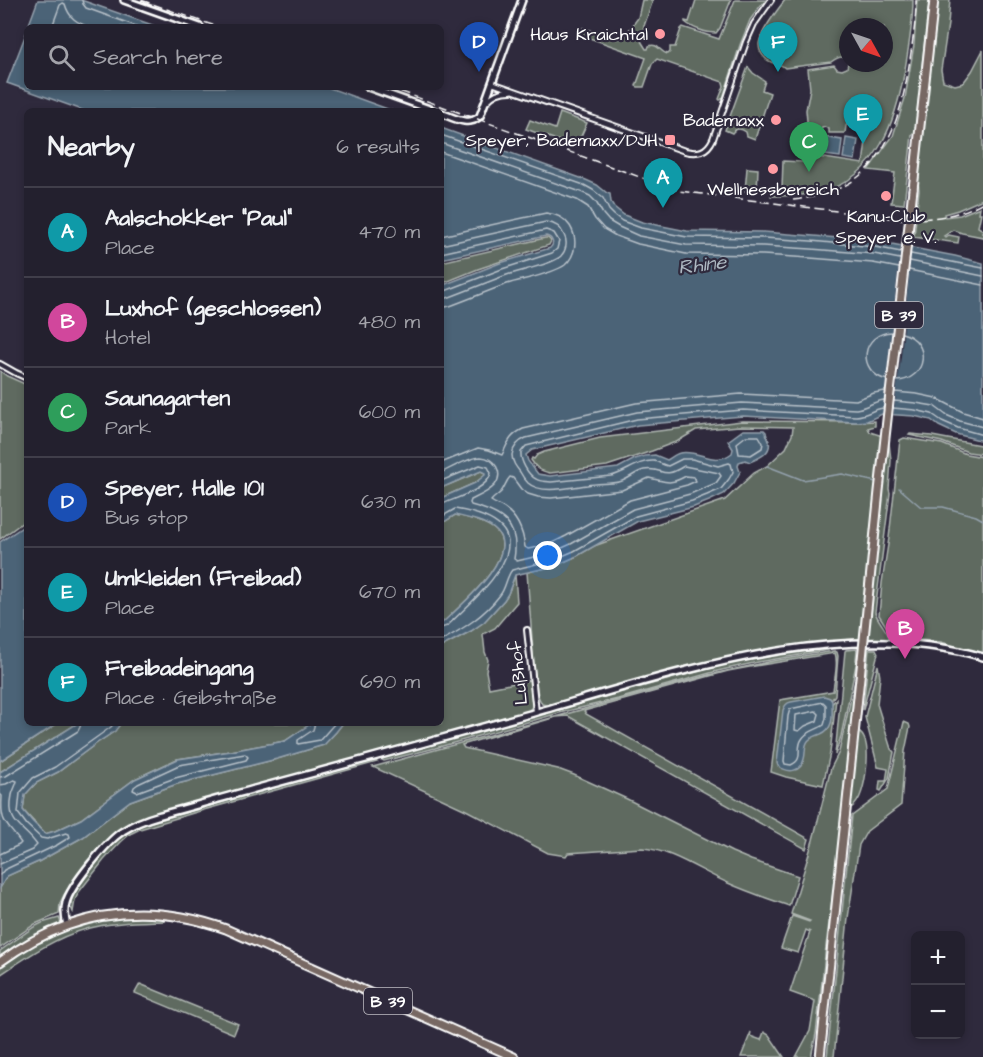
<!DOCTYPE html>
<meta charset="utf-8">
<style>
:root{--surface:#23202e;--page:#2f2d3a;--text:#f1f3f6;--muted:#a3a3aa;--line:#403e4a;--accent:#0b8043}
body{margin:0;font-family:"Architects Daughter",sans-serif;background:var(--page);color:var(--text)}
.controls{position:absolute;right:18px;bottom:18px;display:grid;overflow:hidden;border-radius:9px;box-shadow:0 3px 9px #0003}
.controls button{width:54px;height:54px;display:grid;place-items:center;padding:0;border:0;border-bottom:2px solid var(--line);background:var(--surface);color:var(--text);font:30px sans-serif}
.compass{position:absolute;left:839px;top:18px;width:54px;height:54px;border-radius:50%;background:var(--surface);box-shadow:0 3px 9px #0003;rotate:130deg}
.you{position:absolute;left:548px;top:556px;width:21px;height:21px;margin:-15px;border:4px solid #fff;border-radius:50%;background:#1a73e8;box-shadow:0 0 0 9px #1a73e833}
.badge{display:grid;place-items:center;width:39px;height:39px;border-radius:50%;background:var(--accent);color:#fff;font-size:20px;font-weight:700}
.pin{position:absolute;translate:-50% -50px;filter:drop-shadow(0 2px 3px #0008)}
.pin::after{content:'';position:absolute;top:32px;width:21px;height:18px;background:inherit;clip-path:polygon(0 0,100% 0,50% 100%)}
.list{margin:0;padding:0;list-style:none}
h2{display:flex;justify-content:space-between;align-items:center;height:78px;margin:0;padding:0 24px;font-size:26px}
h2 small{font-size:20px;font-weight:400;color:var(--muted)}
.list li{display:grid;grid-template-columns:39px 1fr auto;gap:18px;align-items:center;box-sizing:border-box;height:90px;padding:0 24px;border-top:2px solid var(--line)}
.list b{display:block;font-size:22px;white-space:nowrap}
.list p{margin:0;font-size:20px;white-space:nowrap;color:var(--muted)}
.list em{font-size:20px;font-style:normal;color:var(--muted)}
.icon{flex:none;width:33px;height:33px;fill:none;stroke:currentColor;stroke-width:2;stroke-linecap:round;stroke-linejoin:round}
.map{position:relative;flex:none;width:983px;height:1057px;overflow:hidden}
.search{position:absolute;background:var(--surface);box-shadow:0 3px 9px #0003;left:24px;top:24px;width:420px;height:66px;display:flex;align-items:center;gap:15px;box-sizing:border-box;padding:0 21px;border-radius:9px;color:var(--muted);font-size:22px}
.panel{position:absolute;background:var(--surface);box-shadow:0 3px 9px #0003;left:24px;top:108px;width:420px;height:618px;border-radius:9px}
.map>svg:first-child{display:block}
</style>
<div class="map">
<svg width="983" height="1057" viewBox="0 0 983 1057">
<rect width="100%" height="100%" fill="#2f2a3d"/>
<filter id="ink" filterUnits="userSpaceOnUse"><feTurbulence type="fractalNoise" baseFrequency=".0167" numOctaves="2"/><feDisplacementMap in="SourceGraphic" scale="12" xChannelSelector="R" yChannelSelector="G"/><feConvolveMatrix kernelMatrix="1 2 1 2 8 2 1 2 1" color-interpolation-filters="sRGB"/></filter>
<g filter="url(#ink)">
<g fill="#5e6b60" stroke="#aeb5b0" stroke-width="1.5">
<path d="M 642,0 L 653,0 L 644,26 L 641,41 L 646,49 L 648,49 L 649,46 C 658,42 660,53 668,54 L 670,52 L 670,47 L 675,47 L 681,29 L 683,27 L 719,39 L 735,0 L 767,0 L 761,5 L 750,20 L 740,45 L 723,98 L 720,100 L 719,99 L 724,86 L 723,82 L 657,59 L 652,64 L 644,87 L 638,87 L 636,86 L 646,58 L 578,34 L 577,32 L 580,28 L 584,28 C 596,32 610,41 623,38 L 638,18 Z"/>
<path d="M 696,0 L 731,0 L 720,28 L 716,33 C 706,33 692,28 685,22 L 685,21 L 689,22 Z"/>
<path d="M 785,0 L 913,0 C 913,23 909,46 905,69 C 896,121 878,176 822,192 C 805,196 788,196 771,196 L 772,188 L 782,189 L 783,161 L 803,162 L 805,155 L 863,164 L 868,126 L 848,123 L 846,126 L 845,133 L 829,133 L 829,129 L 825,127 L 822,128 L 820,131 L 814,131 L 811,128 L 809,130 L 804,130 L 807,121 L 806,110 L 810,89 L 808,69 L 834,65 L 837,69 L 842,70 L 847,68 L 848,63 L 884,63 L 884,27 L 848,27 L 848,61 L 847,58 C 841,55 836,58 831,62 L 785,68 C 779,62 771,65 765,58 C 762,55 759,50 759,45 C 759,34 778,9 785,0 Z"/>
<polygon points="917,0 929,0 915,132 912,135 904,204 891,203 895,173 868,170 893,136 905,98 914,45"/>
<polygon points="938,0 950,0 948,24 941,70 943,81 955,85 963,83 972,71 983,50 983,199 958,210 944,214 945,217 960,215 980,207 979,213 981,213 978,227 983,230 983,237 962,233 953,230 944,236 946,237 949,235 959,237 958,243 914,237 919,190 918,181 930,65"/>
<path d="M 748,67 L 753,73 L 765,81 L 762,90 L 770,93 L 755,139 L 747,136 L 746,132 C 741,128 736,128 732,133 L 725,130 Z"/>
<polygon points="560,113 587,123 576,147 526,129 530,120 555,129"/>
<polygon points="747,168 758,169 757,192 745,191"/>
<polygon points="545,238 548,238 551,241 549,245 478,269 441,284 441,262"/>
<polygon points="0,371 7,376 27,385 27,519 0,539"/>
<path d="M 742,421 L 856,422 L 875,421 L 875,426 L 868,428 L 870,432 L 885,437 L 889,443 L 891,460 L 889,489 L 890,493 L 875,612 C 878,622 888,630 889,639 L 807,644 L 757,651 L 625,684 L 550,706 L 542,704 L 538,696 L 534,666 L 527,572 L 555,566 L 577,556 L 594,546 L 725,500 L 754,473 L 767,466 L 786,448 L 792,435 L 793,427 L 739,426 L 696,430 L 678,441 L 652,451 L 607,466 L 550,473 C 540,471 536,468 531,460 L 532,458 L 534,459 L 537,455 L 544,452 L 600,438 Z"/>
<polygon points="910,434 932,436 980,445 983,446 983,454 968,452 942,442 909,435"/>
<polygon points="904,438 942,444 966,454 983,457 983,654 941,642 899,638 889,631 879,615 882,583 889,538 900,440"/>
<polygon points="481,471 485,473 486,475 475,483 441,498 441,488"/>
<path d="M 455,515 C 468,518 484,521 494,529 C 525,553 458,608 441,624 L 441,524 Z"/>
<path d="M 515,575 L 517,602 L 495,628 L 483,634 L 485,652 L 488,660 L 486,671 L 489,688 L 530,680 L 533,703 L 532,707 L 526,713 L 153,815 C 141,819 129,823 119,831 C 97,847 80,873 64,895 L 60,903 L 59,914 L 35,924 L 0,948 L 0,888 L 7,876 L 38,862 L 83,837 L 130,801 L 177,784 L 277,759 L 323,745 L 336,732 L 343,723 L 441,723 L 441,647 L 471,631 L 484,622 L 504,600 L 508,594 Z"/>
<polygon points="833,648 828,650 758,662 717,671 618,699 563,712 435,748 384,761 378,758 722,665 797,651"/>
<polygon points="857,649 856,660 857,660 841,736 835,755 845,651 846,650"/>
<polygon points="869,649 876,649 878,653 863,710"/>
<path d="M 834,651 L 837,652 L 838,656 L 835,695 L 828,705 L 831,705 L 836,699 L 830,753 L 823,785 L 786,777 L 771,772 L 780,700 L 833,691 C 834,679 839,664 835,653 L 755,666 L 728,671 L 584,711 L 586,714 L 809,839 L 806,849 L 568,716 L 556,717 L 462,745 L 464,748 L 558,769 L 574,775 L 627,799 L 732,852 L 751,860 L 798,876 L 789,906 C 769,899 748,892 728,883 C 702,872 670,849 642,848 L 568,853 L 566,856 L 548,853 L 466,810 L 373,767 L 708,675 L 773,661 Z"/>
<polygon points="878,665 880,677 877,704 891,749 894,752 889,778 881,791 879,790 880,781 886,781 888,769 878,767 865,717"/>
<polygon points="858,667 838,853 826,946 816,1034 811,1057 796,1057 810,1031 815,1001 790,992 810,932 806,930 798,953 781,948 792,916 809,922 810,921 791,914 813,840 831,768 839,752"/>
<polygon points="904,722 909,724 910,727 905,751 901,805 867,831 859,845 848,918 834,1057 827,1057 852,816 888,789"/>
<polygon points="58,723 78,723 0,772 0,761"/>
<polygon points="121,723 312,723 285,741 231,751 177,759 135,779 81,819 55,831 45,834 23,810 25,795 36,783 58,772 97,743 115,731"/>
<path d="M 858,731 C 861,734 863,735 864,738 C 871,753 865,799 852,807 L 850,806 Z"/>
<path d="M 374,760 L 377,762 L 200,811 L 140,829 L 130,834 L 121,842 L 104,860 L 79,892 L 75,900 L 73,912 C 70,907 71,901 72,896 L 102,854 L 114,841 L 122,834 L 137,826 Z"/>
<path d="M 137,917 L 162,918 L 164,921 C 138,922 111,922 86,929 C 54,938 27,957 0,975 L 0,951 L 34,927 L 42,923 L 59,918 L 64,930 L 101,920 Z"/>
<polygon points="140,984 238,1024 234,1034 135,993"/>
<polygon points="751,1032 750,1036 761,1040 764,1032 769,1035 784,1057 741,1057"/>
</g>
<g fill="#4c6377" stroke="#94a1ad" stroke-width="1.5">
<polygon points="38,0 81,0 158,27 28,27"/>
<polygon points="27,31 27,87 327,87 393,111 85,111 7,83"/>
<path d="M 441,128 L 586,180 L 597,185 L 607,193 L 610,194 L 611,202 L 614,207 L 624,215 L 642,222 L 687,231 L 764,232 L 876,241 L 955,256 L 983,263 L 983,441 L 956,434 L 939,426 L 931,420 L 914,416 L 882,414 L 867,421 L 856,422 L 743,416 L 638,425 L 532,450 L 526,455 L 528,461 L 538,474 L 550,476 L 618,468 L 635,459 L 645,456 L 655,455 L 667,460 C 671,458 675,454 680,453 C 699,449 714,467 732,453 L 733,449 L 728,441 L 743,430 L 764,430 L 766,432 C 766,435 768,438 769,441 C 772,453 759,458 750,462 L 745,460 L 739,462 L 738,466 L 740,472 L 734,483 L 724,494 L 709,501 L 694,507 L 638,521 L 577,556 L 555,566 L 515,575 L 508,594 L 504,600 L 484,622 L 471,631 L 441,647 L 441,624 C 458,608 525,553 494,529 C 484,521 468,518 455,515 L 441,524 L 441,498 L 475,483 L 485,475 L 485,473 L 481,471 L 441,488 L 441,286 L 500,263 L 550,248 C 555,244 552,237 546,236 L 441,259 Z"/>
<polygon points="807,132 809,132 804,138 808,143 811,139 808,137 811,134 817,138 817,136 842,140 840,157 801,152 803,143 800,137 802,133"/>
<polygon points="846,138 858,140 855,160 843,158"/>
<polygon points="27,524 27,723 58,723 0,761 0,542"/>
<path d="M 824,696 L 830,698 L 832,701 C 832,714 835,728 821,734 C 816,736 811,737 808,741 C 804,746 806,753 804,759 C 801,773 788,773 778,766 L 777,763 L 783,710 C 785,706 786,703 791,702 Z"/>
<polygon points="78,723 121,723 115,731 97,743 58,772 36,783 25,795 23,810 32,821 45,834 55,831 81,819 135,779 178,759 231,751 285,741 312,723 343,723 336,732 324,745 277,759 177,784 130,801 83,837 38,862 7,876 0,888 0,772"/>
</g>
<polygon fill="#2f2a3d" points="901,243 912,245 901,357 893,417 882,417"/>
<g fill="none" stroke-linecap="round" stroke-linejoin="round">
<g stroke="#b7c1c9" stroke-width="1.5">
<polyline points="82,0 83,4 86,8 139,27"/>
<path d="M 52,27 L 60,5 L 63,3 L 65,4 C 69,18 77,23 90,27"/>
<polyline points="441,135 584,185 593,190 603,198 609,210 614,215 622,221 641,228 687,237 764,238 811,241 875,247 901,252"/>
<polyline points="441,143 581,192 590,196 596,202 603,214 609,221 619,227 639,236 686,245 763,246 811,249 874,254 900,259"/>
<polyline points="441,152 577,200 588,207 595,219 604,229 616,236 638,244 686,254 763,255 810,258 873,263 899,268"/>
<path d="M 441,236 L 546,213 C 556,214 565,218 570,226 C 578,239 576,255 565,265 C 553,274 523,279 507,284 C 488,291 469,299 450,306 L 441,308"/>
<path d="M 441,245 L 546,222 C 554,223 561,227 564,235 C 568,242 566,251 561,256 C 552,265 517,271 504,276 C 485,283 466,291 447,298 L 441,299"/>
<polyline points="441,253 546,230 554,233 559,241 557,249 552,253 502,269 445,291 441,291"/>
<polyline points="911,254 983,268"/>
<polyline points="910,261 983,276"/>
<polyline points="909,270 983,285"/>
<path d="M 887,380 C 856,372 861,333 892,332"/>
<path d="M 896,381 C 928,380 932,341 902,333"/>
<polyline points="895,392 917,394 936,398 963,412 983,418"/>
<polyline points="894,401 916,403 934,406 946,415 960,421 983,427"/>
<polyline points="893,408 915,410 932,414 942,421 958,428 983,435"/>
<polygon points="746,436 759,436 763,443 762,448 751,455 739,454 737,443"/>
<path d="M 441,463 L 478,448 L 489,450 L 502,455 C 508,443 509,436 523,429 L 636,403 L 741,394 L 856,400 L 874,393 L 885,391"/>
<path d="M 441,473 C 451,468 470,457 481,457 C 495,458 504,473 495,485 C 489,492 479,496 471,500 L 470,503 L 471,505 C 502,513 520,524 514,559 L 517,561 L 551,553 L 571,544 L 633,509 L 690,494 L 716,483 L 721,476 L 719,473 L 684,466 C 661,481 663,466 644,470 C 635,472 628,480 619,482 C 609,484 598,483 587,485 C 571,487 541,495 528,483 C 525,480 522,476 520,472 C 516,467 512,462 512,455 C 513,447 519,441 526,438 L 637,412 L 742,403 L 856,409 C 866,408 874,401 884,400"/>
<path d="M 686,476 L 694,477 L 696,481 L 687,485 L 630,500 L 566,536 L 548,545 L 528,549 L 525,547 C 523,531 518,517 504,508 C 499,505 495,504 491,501 C 494,497 498,495 501,492 C 505,487 506,481 510,477 L 513,478 L 521,489 L 528,494 L 538,497 L 551,498 L 622,490 L 649,478 C 666,481 668,486 686,476 Z"/>
<path d="M 441,481 L 480,465 L 488,467 L 491,473 C 488,489 458,497 445,503 L 441,503"/>
<path d="M 441,517 L 455,509 C 557,526 488,587 447,626 L 441,628"/>
<path d="M 441,641 C 464,628 484,616 500,595 C 506,588 506,577 512,570 L 553,560 L 574,551 L 636,516 L 692,501 L 707,495 L 721,489 L 729,479 L 733,472 L 731,464 L 729,463 L 718,466 L 692,459 L 682,459 L 668,466 C 663,465 659,462 654,461 C 638,460 626,473 611,476 L 551,482 C 546,481 540,482 536,479 C 528,475 520,461 521,452 L 526,446 L 637,419 L 743,410 L 856,416 C 868,415 873,409 883,408"/>
<path d="M 823,702 L 826,705 L 826,718 L 824,725 C 817,730 807,731 802,739 C 795,749 805,759 791,765 L 785,764 L 784,761 L 788,716 L 790,709 Z"/>
<polygon points="816,711 819,714 817,721 805,726 799,731 795,730 796,715"/>
<polyline points="315,723 313,730 298,740 298,744 320,740 335,723"/>
<polygon points="245,754 248,757 246,760 175,778 137,792 133,790 134,787 138,784 179,765"/>
<polyline points="0,777 6,776 78,731 80,727 81,723"/>
<path d="M 0,785 L 6,784 L 14,780 L 17,781 C 16,786 13,790 12,795 C 6,825 23,825 37,845 L 32,850 L 0,864"/>
<path d="M 0,794 L 2,796 C 0,824 6,822 21,843 L 19,845 L 0,854"/>
<polyline points="0,875 4,870 57,845 70,837 69,834 66,833 47,839 41,838 27,825 18,813 20,793 33,778 55,767 111,727 114,723"/>
</g>
<g stroke="#94a1ad" stroke-width="1.5">
<polyline points="767,466 803,480 842,474 876,482"/>
<polyline points="899,488 921,507 943,507 976,516 983,520"/>
</g>
<g stroke="#fff" stroke-width="8">
<g id="minor">
<path d="M 492,83 L 685,151 C 698,154 707,152 713,139 L 746,42 L 754,24 L 771,0"/>
<path d="M 486,102 C 493,94 500,91 511,91"/>
<polyline points="0,364 16,373 27,378"/>
<polyline points="527,630 536,712"/>
</g>
</g>
<g stroke="#fff" stroke-width="10">
<g id="tertiary">
<polyline points="124,0 200,27"/>
<polyline points="368,87 435,111"/>
<path d="M 441,113 C 454,118 469,127 480,116 L 522,0"/>
<path d="M 67,926 C 65,918 64,910 66,903 C 70,886 108,840 123,831 C 134,824 146,819 157,816 C 191,807 225,797 258,788 C 349,764 439,739 530,714 C 669,675 839,615 983,657"/>
</g>
</g>
<g stroke="#fff" stroke-width="11">
<g id="primary">
<polyline points="913,189 934,0"/>
<path d="M 0,962 C 69,911 145,900 226,929 L 514,1057"/>
<polyline points="820,1057 862,659"/>
</g>
</g>
<use href="#minor" stroke="#2f2a3d" stroke-width="4"/>
<use href="#tertiary" stroke="#2f2a3d" stroke-width="5"/>
<use href="#primary" stroke="#776864" stroke-width="7"/>
<g stroke="#fff" stroke-width="1.5" stroke-dasharray="9 4.5" stroke-linecap="butt">
<polyline points="141,0 218,27"/>
<path d="M 388,87 L 679,191 L 899,219 C 927,220 958,217 983,202"/>
<path d="M 793,200 C 819,197 845,190 864,172 C 895,142 904,99 910,59 C 913,39 916,20 916,0"/>
</g>
<g stroke="#fff" stroke-width="11" stroke-linecap="butt">
<polyline id="primary-bridge" points="862,659 879,491 913,189"/>
</g>
<use href="#primary-bridge" stroke="#776864" stroke-width="7"/>
</g>
</g>
<g fill="#ff9aa2" stroke="#2f2a3d" stroke-width="2">
<circle cx="660" cy="34" r="6"/>
<circle cx="776" cy="120" r="6"/>
<rect x="664" y="134" width="12" height="12" rx="3"/>
<circle cx="773" cy="169" r="6"/>
<circle cx="886" cy="196" r="6"/>
</g>
<g text-anchor="middle" stroke-width="4.5" stroke-linejoin="round" paint-order="stroke">
<g fill="#2f2a3d" stroke="#c1bfc5" stroke-width="1.5">
<rect x="875" y="302" width="48" height="26" rx="4.5"/>
<rect x="364" y="988" width="48" height="26" rx="4.5"/>
</g>
<g font-size="16" font-weight="bold" fill="#fff">
<text x="899" y="321">B 39</text>
<text x="388" y="1007">B 39</text>
</g>
<g font-size="18" fill="#fff" stroke="#2f2a3d" text-anchor="end">
<text x="648" y="40">Haus Kraichtal</text>
<text x="764" y="126">Bademaxx</text>
<text x="658" y="146">Speyer, Bademaxx/DJH</text>
<text x="773" y="195" text-anchor="middle">Wellnessbereich</text>
<text x="886" y="222" text-anchor="middle">Kanu-Club<tspan x="886" dy="21">Speyer e. V.</tspan></text>
</g>
<g font-size="18" fill="#fff" stroke="#2f2a3d">
<text transform="translate(518 673) rotate(-96)" y="6">Lußhof</text>
</g>
<g font-size="20" font-style="italic" fill="#aeb9c2" stroke="#2f2a3d">
<text transform="translate(702 264) rotate(-7)" y="7">Rhine</text>
</g>
</g>
</svg>
<div class="controls">
<button>+</button>
<button>−</button>
</div>
<svg class="compass" viewBox="-18 -18 36 36"><path d="M0-13l5 13h-10z" fill="#e53935"/><path d="M0 13l5-13h-10z" fill="#a3a3aa"/></svg>
<div class="you"></div>
<div class="pin badge" style="left:663px;top:208px;background:#0f9aa8">A</div>
<div class="pin badge" style="left:905px;top:659px;background:#d1479c">B</div>
<div class="pin badge" style="left:809px;top:172px;background:#2e9e5b">C</div>
<div class="pin badge" style="left:479px;top:72px;background:#1a4fb4">D</div>
<div class="pin badge" style="left:863px;top:144px;background:#0f9aa8">E</div>
<div class="pin badge" style="left:778px;top:72px;background:#0f9aa8">F</div>
<div class="search"><svg class="icon" aria-label="search" viewBox="0 0 24 24"><circle cx="10" cy="10" r="6"/><path d="M15 15l6 6"/></svg>Search here</div>
<section class="panel">
<h2>Nearby<small>6 results</small></h2>
<ul class="list">
<li><span class="badge" style="background:#0f9aa8">A</span><div><b>Aalschokker &quot;Paul&quot;</b><p>Place</p></div><em>470 m</em></li>
<li><span class="badge" style="background:#d1479c">B</span><div><b>Luxhof (geschlossen)</b><p>Hotel</p></div><em>480 m</em></li>
<li><span class="badge" style="background:#2e9e5b">C</span><div><b>Saunagarten</b><p>Park</p></div><em>600 m</em></li>
<li><span class="badge" style="background:#1a4fb4">D</span><div><b>Speyer, Halle 101</b><p>Bus stop</p></div><em>630 m</em></li>
<li><span class="badge" style="background:#0f9aa8">E</span><div><b>Umkleiden (Freibad)</b><p>Place</p></div><em>670 m</em></li>
<li><span class="badge" style="background:#0f9aa8">F</span><div><b>Freibadeingang</b><p>Place · Geibstraße</p></div><em>690 m</em></li>
</ul>
</section>
</div>
